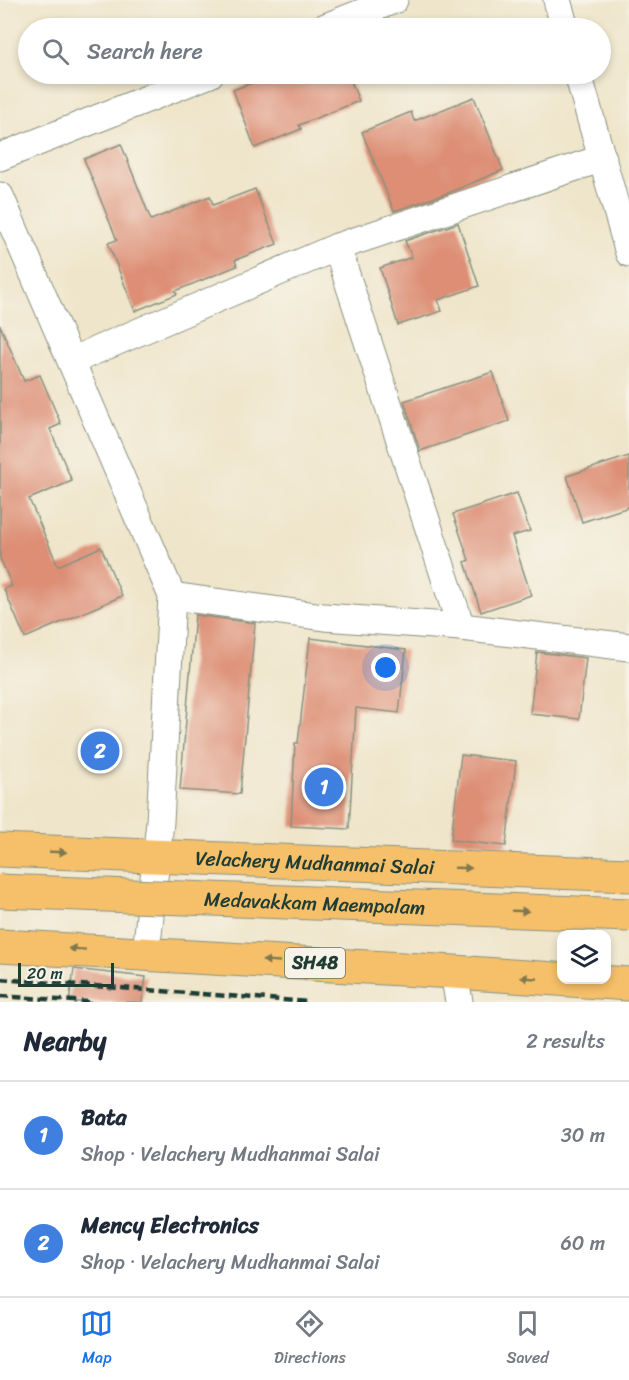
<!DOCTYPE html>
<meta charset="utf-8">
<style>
:root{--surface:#fff;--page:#f6f6f7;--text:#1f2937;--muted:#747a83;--line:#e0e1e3;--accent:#1a73e8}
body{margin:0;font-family:Sriracha,sans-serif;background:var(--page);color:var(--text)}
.controls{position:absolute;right:18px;bottom:18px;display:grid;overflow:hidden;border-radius:12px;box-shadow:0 3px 9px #0003}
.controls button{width:54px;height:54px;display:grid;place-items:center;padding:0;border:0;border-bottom:2px solid var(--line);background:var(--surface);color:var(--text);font:30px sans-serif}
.scale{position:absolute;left:18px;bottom:15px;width:96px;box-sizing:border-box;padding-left:6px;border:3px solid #1f3d34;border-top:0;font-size:16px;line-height:21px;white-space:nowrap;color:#1f3d34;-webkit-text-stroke:4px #f7f3e8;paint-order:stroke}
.you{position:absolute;left:386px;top:668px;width:21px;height:21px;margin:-15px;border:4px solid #fff;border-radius:50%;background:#1a73e8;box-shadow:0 0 0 9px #1a73e833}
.badge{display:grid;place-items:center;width:39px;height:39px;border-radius:50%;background:var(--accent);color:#fff;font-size:20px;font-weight:700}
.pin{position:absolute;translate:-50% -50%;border:3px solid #fff;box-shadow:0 2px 6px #0006}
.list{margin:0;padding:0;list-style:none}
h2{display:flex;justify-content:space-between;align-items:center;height:78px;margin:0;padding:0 24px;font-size:26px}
h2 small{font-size:20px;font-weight:400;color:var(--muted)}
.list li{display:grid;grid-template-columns:39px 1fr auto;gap:18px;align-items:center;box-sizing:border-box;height:108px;padding:0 24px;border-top:2px solid var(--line)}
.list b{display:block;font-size:22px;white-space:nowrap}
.list p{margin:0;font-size:20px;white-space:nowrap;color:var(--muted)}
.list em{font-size:20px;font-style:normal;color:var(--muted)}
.icon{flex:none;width:33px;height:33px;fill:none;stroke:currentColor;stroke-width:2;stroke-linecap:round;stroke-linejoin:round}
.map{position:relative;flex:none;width:629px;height:1002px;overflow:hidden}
.search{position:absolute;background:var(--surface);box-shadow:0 3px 9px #0003;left:18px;right:18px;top:18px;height:66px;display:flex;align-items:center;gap:15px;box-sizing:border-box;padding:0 21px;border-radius:33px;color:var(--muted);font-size:22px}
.sheet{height:294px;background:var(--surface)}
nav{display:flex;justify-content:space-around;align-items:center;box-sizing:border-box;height:84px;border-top:2px solid var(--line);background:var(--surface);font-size:16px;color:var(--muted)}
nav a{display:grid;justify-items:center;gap:3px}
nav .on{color:var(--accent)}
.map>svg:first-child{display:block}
</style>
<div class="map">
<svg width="629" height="1002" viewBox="0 0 629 1002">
<rect width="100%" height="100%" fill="#f7f3e8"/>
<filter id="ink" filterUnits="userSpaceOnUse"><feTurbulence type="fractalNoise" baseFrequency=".0167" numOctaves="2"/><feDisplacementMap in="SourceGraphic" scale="12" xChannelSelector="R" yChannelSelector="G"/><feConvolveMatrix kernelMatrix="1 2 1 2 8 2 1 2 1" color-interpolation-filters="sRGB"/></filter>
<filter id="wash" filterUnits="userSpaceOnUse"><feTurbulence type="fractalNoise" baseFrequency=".008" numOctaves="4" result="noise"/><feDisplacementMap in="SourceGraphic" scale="24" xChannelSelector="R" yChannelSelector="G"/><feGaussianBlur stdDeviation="1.35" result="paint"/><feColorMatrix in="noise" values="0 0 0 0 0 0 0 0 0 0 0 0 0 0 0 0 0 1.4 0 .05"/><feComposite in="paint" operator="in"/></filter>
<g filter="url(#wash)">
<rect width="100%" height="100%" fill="#efe5ca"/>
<g id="blocks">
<g fill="#dd8e74">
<polygon points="274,74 348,74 359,101 299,125 301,129 255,148 233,90"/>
<polygon points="474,97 503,170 448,193 394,211 362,132 411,112 414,121"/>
<polygon points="121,144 151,220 210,196 213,205 255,189 277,244 235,260 237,266 175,291 177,294 135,311 108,243 117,240 84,159"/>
<polygon points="458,223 479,286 438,300 442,311 398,325 380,268 412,257 405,241"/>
<polygon points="0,325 24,381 40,375 61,424 50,429 72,481 29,499 58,566 101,547 122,596 25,638 4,589 12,586 0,558"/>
<polygon points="493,372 509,421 420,451 404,401"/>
<polygon points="629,456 629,507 582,522 567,476"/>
<polygon points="517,493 530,531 512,536 531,595 481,612 465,562 469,560 453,514"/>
<polygon points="195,615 255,623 240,794 180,790"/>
<polygon points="310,638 406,650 399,713 356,708 349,829 291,826 295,743 298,743"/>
<polygon points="537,652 586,658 579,719 530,714"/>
<polygon points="461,755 516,761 506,846 451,840"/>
<polygon points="74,969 146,977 142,1002 69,1002"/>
</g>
</g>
</g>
<g filter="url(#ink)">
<use href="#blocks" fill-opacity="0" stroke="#87917f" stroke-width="1.5"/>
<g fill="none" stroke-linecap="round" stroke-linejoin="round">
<g stroke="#87917f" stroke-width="29">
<g id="street">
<polyline points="557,0 565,28"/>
<polyline points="323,28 394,0"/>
<polyline points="578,74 629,253"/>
<polyline points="0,157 210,74"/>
<polyline points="0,196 172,596 160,822 146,953"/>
<polyline points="337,247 461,627"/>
<polyline points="71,361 337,247 603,158"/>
<polyline points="172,596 324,617 461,627 629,647"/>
<polyline points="454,972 459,1002"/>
</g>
</g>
<g stroke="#87917f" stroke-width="35">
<g id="primary">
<path id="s1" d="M 0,850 L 629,875"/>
<polyline points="0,946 454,972 629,984"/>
</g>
</g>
<use href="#street" stroke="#fff" stroke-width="27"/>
<use href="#primary" stroke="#f6c06b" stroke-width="33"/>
<g stroke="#1f3d34" stroke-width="4.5" stroke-dasharray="9 4.5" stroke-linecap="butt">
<polyline points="0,979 309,1002"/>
<polyline points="0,996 88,1002"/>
</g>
<g stroke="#87917f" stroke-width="35" stroke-linecap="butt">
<g id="primary-bridge">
<path id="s2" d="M 0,891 L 629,915"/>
</g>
</g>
<use href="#primary-bridge" stroke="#f6c06b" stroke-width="33"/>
</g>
<defs><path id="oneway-solid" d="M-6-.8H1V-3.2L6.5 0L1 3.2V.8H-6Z" transform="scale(1.5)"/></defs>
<g fill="#80784d">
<use href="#oneway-solid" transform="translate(58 852) rotate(2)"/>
<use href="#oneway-solid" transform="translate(463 868) rotate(2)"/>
<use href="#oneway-solid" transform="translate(520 911) rotate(2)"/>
<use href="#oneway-solid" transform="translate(77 949) rotate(-176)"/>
<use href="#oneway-solid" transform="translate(271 961) rotate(-177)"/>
<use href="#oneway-solid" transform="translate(529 978) rotate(-175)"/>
</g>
</g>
<g text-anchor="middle" stroke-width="4.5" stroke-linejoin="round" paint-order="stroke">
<rect fill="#f7f3e8" stroke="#60746a" stroke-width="1.5" x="285" y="948" width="60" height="30" rx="4.5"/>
<g font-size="18" font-weight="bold" fill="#1f3d34">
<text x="315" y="969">SH48</text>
</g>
<g font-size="20" fill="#1f3d34" stroke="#f7f3e8">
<text dy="7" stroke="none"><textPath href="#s1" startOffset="315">Velachery Mudhanmai Salai</textPath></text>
<text dy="7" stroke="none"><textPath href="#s2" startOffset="315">Medavakkam Maempalam</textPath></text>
</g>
</g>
</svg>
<div class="controls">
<button><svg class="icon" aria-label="layers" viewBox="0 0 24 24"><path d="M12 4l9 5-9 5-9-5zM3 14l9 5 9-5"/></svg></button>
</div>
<div class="scale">20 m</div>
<div class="you"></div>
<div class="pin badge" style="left:324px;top:787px;background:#3f7fe0">1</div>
<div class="pin badge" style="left:100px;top:751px;background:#3f7fe0">2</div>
<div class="search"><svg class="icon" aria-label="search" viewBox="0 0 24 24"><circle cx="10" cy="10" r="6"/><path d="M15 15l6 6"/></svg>Search here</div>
</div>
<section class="sheet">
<h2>Nearby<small>2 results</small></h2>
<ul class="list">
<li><span class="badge" style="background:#3f7fe0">1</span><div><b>Bata</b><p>Shop · Velachery Mudhanmai Salai</p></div><em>30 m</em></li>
<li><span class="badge" style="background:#3f7fe0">2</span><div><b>Mency Electronics</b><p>Shop · Velachery Mudhanmai Salai</p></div><em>60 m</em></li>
</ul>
</section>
<nav>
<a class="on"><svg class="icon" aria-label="map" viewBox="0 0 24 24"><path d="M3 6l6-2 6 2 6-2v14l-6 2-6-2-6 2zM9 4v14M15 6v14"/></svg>Map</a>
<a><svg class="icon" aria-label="directions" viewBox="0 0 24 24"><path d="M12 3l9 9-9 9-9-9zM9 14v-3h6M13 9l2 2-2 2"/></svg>Directions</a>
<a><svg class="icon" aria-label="saved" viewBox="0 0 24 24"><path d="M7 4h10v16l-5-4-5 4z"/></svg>Saved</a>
</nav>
